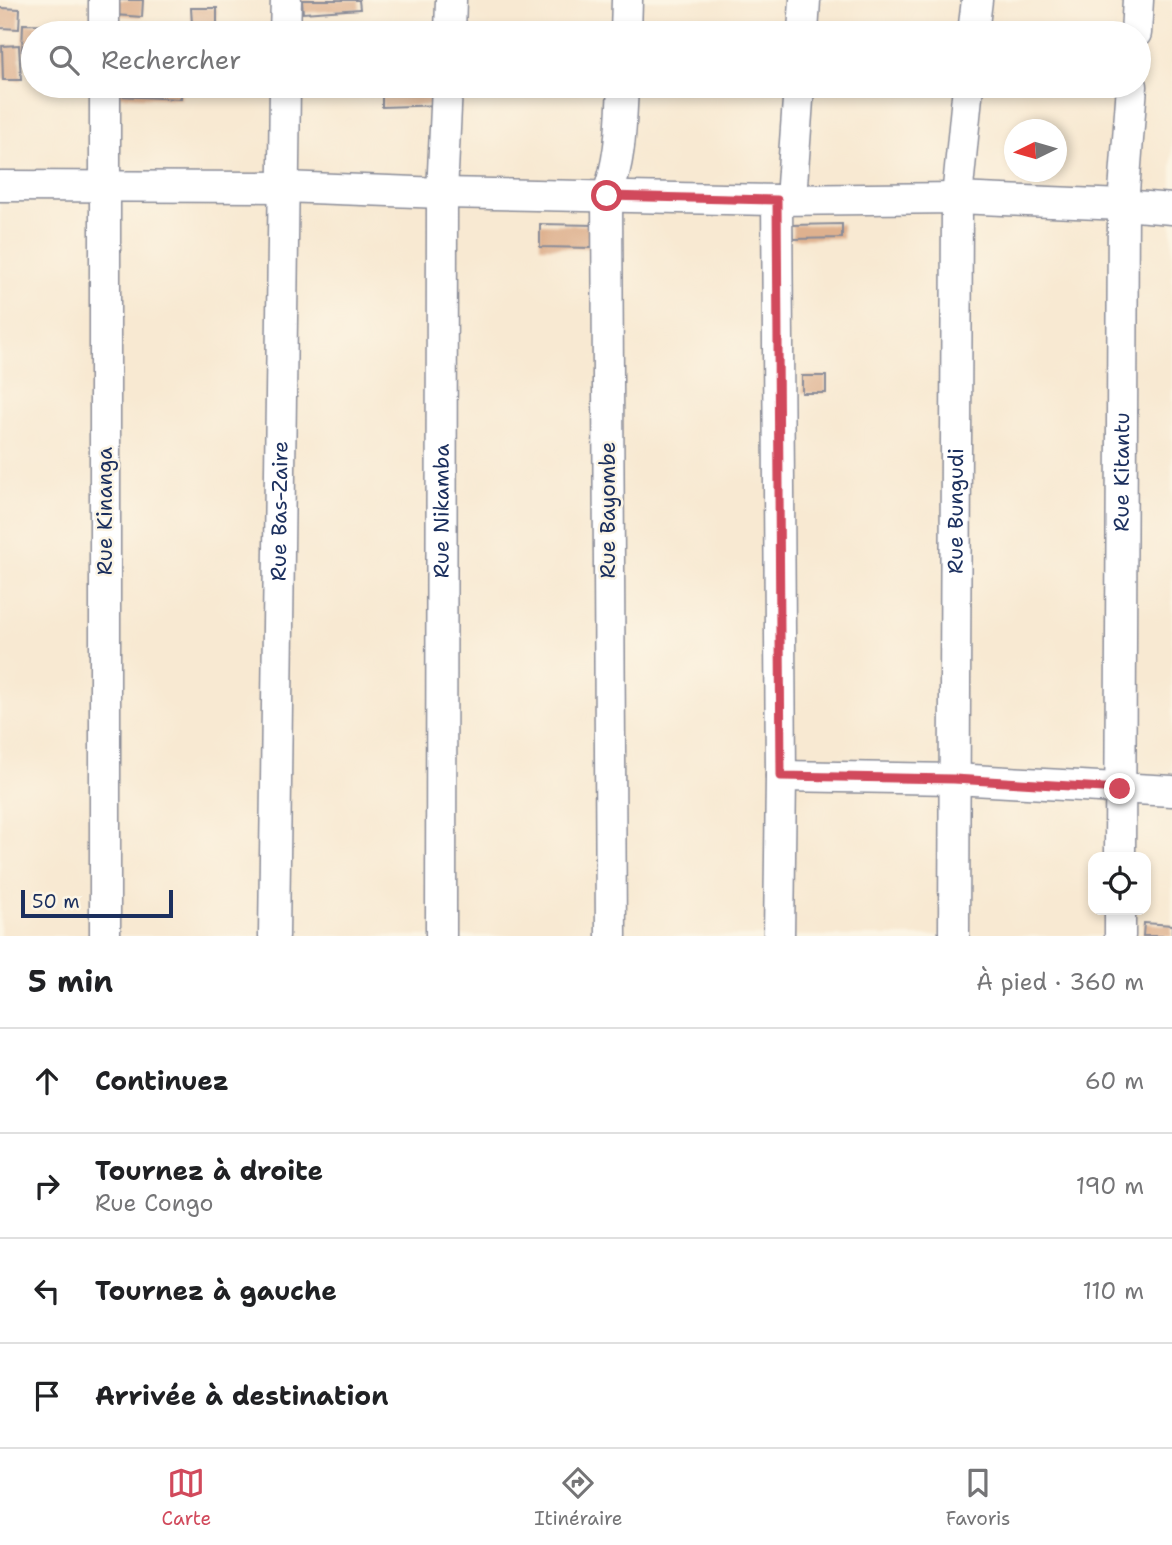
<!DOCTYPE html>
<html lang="fr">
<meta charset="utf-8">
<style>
:root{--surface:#fff;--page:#f6f6f6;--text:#202124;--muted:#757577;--line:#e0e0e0;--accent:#d1495b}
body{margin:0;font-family:"Shantell Sans",sans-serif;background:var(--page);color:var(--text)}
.controls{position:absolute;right:21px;bottom:21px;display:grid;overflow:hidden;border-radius:14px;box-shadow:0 4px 10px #0003}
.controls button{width:63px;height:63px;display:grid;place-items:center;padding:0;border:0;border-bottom:2px solid var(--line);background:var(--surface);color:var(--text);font:35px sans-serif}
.compass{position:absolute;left:1004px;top:119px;width:63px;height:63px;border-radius:50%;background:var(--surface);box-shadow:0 4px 10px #0003;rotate:265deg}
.scale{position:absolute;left:21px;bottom:18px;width:152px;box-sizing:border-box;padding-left:7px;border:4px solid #1b2f5e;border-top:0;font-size:19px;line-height:24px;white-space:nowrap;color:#1b2f5e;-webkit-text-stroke:5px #fcf5e5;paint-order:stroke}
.stop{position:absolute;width:21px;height:21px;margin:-16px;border:5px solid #d1495b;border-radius:50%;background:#fff}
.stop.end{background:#d1495b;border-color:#fff;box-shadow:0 2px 7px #0008}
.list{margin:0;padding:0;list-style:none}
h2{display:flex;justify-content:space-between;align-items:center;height:91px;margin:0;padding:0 28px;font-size:30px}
h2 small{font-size:23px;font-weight:400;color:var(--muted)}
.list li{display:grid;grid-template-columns:46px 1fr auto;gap:21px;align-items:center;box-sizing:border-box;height:105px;padding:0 28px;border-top:2px solid var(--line)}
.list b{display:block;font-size:26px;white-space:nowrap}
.list p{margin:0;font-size:23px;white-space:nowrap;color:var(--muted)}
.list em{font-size:23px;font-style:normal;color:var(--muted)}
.icon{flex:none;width:38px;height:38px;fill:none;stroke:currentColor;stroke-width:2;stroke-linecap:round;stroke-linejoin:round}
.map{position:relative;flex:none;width:1172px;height:936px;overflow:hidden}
.search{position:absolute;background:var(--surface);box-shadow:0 4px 10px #0003;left:21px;right:21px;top:21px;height:77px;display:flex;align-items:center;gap:18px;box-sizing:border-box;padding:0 24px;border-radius:38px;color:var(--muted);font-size:26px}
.sheet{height:511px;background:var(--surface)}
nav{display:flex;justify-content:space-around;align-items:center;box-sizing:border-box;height:98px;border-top:2px solid var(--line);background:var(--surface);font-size:19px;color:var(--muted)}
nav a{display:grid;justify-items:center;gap:4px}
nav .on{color:var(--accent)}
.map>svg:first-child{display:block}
</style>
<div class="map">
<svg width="1172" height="936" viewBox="0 0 1172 936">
<rect width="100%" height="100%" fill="#fcf5e5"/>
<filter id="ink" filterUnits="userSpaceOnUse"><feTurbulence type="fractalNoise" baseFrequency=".0143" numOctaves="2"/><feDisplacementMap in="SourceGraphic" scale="14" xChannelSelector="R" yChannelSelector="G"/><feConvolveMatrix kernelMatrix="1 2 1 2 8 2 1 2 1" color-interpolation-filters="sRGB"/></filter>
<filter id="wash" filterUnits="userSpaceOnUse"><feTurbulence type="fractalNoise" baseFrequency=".00686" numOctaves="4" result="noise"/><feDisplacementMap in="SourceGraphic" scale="28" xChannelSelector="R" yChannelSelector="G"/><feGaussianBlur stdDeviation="1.57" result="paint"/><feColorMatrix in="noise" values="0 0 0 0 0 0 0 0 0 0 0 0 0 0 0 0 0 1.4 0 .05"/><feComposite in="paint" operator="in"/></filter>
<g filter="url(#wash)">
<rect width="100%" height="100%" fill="#f8e9d2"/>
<g id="blocks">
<g fill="#deb18f">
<polygon points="116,0 143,0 142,17 115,15"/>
<polygon points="302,0 359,0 360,9 303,13"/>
<polygon points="0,8 20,9 19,29 0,28"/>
<polygon points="191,8 217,8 217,24 192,24"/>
<polygon points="23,24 74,25 73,33 33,33 33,51 22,51"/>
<polygon points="19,45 21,80 3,80 2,46"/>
<polygon points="120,86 181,86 181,99 119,96"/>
<polygon points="442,87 443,105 382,107 382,89"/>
<polygon points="540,224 596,225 596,248 540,247"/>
<polygon points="842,224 842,238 793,239 792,225"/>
<rect x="802" y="376" width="24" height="17"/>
<polygon points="1144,923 1172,925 1172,936 1143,936"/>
</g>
</g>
</g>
<g filter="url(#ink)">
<use href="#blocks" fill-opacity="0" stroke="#8a8c98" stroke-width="2"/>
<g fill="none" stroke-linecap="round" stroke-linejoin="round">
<g stroke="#8a8c98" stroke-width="33">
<g id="minor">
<polyline points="104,0 104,33"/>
<polyline points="285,33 286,0"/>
<polyline points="450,33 451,0"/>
<polyline points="626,33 627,0"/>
<polyline points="803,33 805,0"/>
<polyline points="973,33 977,0"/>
<polyline points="1136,33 1138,0"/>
<polyline points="0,186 283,187 442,193 777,200 957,198 1123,205 1172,209"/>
<polyline points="791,199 799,86"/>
<polyline points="777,200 781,776 779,936"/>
<polyline points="781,776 954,779 1172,791"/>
<path id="s1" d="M 1120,857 L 1123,205 L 1132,86"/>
<polyline points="105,936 105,86"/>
<path id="s2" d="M 274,936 L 285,86"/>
<path id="s3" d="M 441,936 L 442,193 L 447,86"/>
<path d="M 611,936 L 607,196 C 621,160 621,124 623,86"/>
<path id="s4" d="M 954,936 L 957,198 L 968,86"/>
<polyline points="1120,936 1120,910"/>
</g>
</g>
<use href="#minor" stroke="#fff" stroke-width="30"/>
</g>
</g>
<g fill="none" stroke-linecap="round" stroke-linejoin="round" filter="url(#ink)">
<polyline stroke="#d1495b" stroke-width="9" points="607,196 777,200 781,776 954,779 1120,789"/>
</g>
<g text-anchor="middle" stroke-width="5" stroke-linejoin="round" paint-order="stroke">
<g font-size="21" fill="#1b2f5e" stroke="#fcf5e5">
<text dy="7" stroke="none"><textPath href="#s1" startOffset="385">Rue Kitantu</textPath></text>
<text transform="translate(608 510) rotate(-90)" y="7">Rue Bayombe</text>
<text transform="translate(105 511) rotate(-90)" y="7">Rue Kinanga</text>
<text dy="7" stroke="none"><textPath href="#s2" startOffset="425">Rue Bas-Zaire</textPath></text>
<text dy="7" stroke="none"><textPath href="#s3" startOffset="425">Rue Nikamba</textPath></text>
<text dy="7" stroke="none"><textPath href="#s4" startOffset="425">Rue Bungudi</textPath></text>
</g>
</g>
</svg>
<div class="controls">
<button><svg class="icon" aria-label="locate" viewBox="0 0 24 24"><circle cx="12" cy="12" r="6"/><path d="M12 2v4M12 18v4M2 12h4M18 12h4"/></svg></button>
</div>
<svg class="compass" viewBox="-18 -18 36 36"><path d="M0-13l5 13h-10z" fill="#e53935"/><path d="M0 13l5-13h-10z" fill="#757577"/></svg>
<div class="scale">50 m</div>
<div class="stop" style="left:607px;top:196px"></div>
<div class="stop end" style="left:1120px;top:789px"></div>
<div class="search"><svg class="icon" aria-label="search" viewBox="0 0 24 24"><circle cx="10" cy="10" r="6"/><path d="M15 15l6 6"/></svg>Rechercher</div>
</div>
<section class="sheet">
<h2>5 min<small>À pied · 360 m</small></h2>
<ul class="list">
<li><svg class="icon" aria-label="ahead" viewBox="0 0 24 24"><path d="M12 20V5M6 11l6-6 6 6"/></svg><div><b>Continuez</b></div><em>60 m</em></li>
<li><svg class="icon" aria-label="right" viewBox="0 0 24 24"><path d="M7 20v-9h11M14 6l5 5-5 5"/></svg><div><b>Tournez à droite</b><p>Rue Congo</p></div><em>190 m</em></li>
<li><svg class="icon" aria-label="left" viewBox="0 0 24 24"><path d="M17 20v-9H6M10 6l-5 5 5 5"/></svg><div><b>Tournez à gauche</b></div><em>110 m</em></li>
<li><svg class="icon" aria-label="arrive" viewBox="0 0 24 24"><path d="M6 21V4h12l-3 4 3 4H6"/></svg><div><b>Arrivée à destination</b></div></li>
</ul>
</section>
<nav>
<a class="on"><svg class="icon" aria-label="map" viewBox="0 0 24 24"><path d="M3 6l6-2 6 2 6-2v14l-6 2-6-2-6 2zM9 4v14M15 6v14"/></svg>Carte</a>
<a><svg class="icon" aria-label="directions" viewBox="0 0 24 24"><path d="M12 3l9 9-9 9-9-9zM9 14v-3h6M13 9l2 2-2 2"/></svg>Itinéraire</a>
<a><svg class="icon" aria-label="saved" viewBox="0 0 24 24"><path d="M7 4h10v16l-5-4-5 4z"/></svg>Favoris</a>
</nav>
